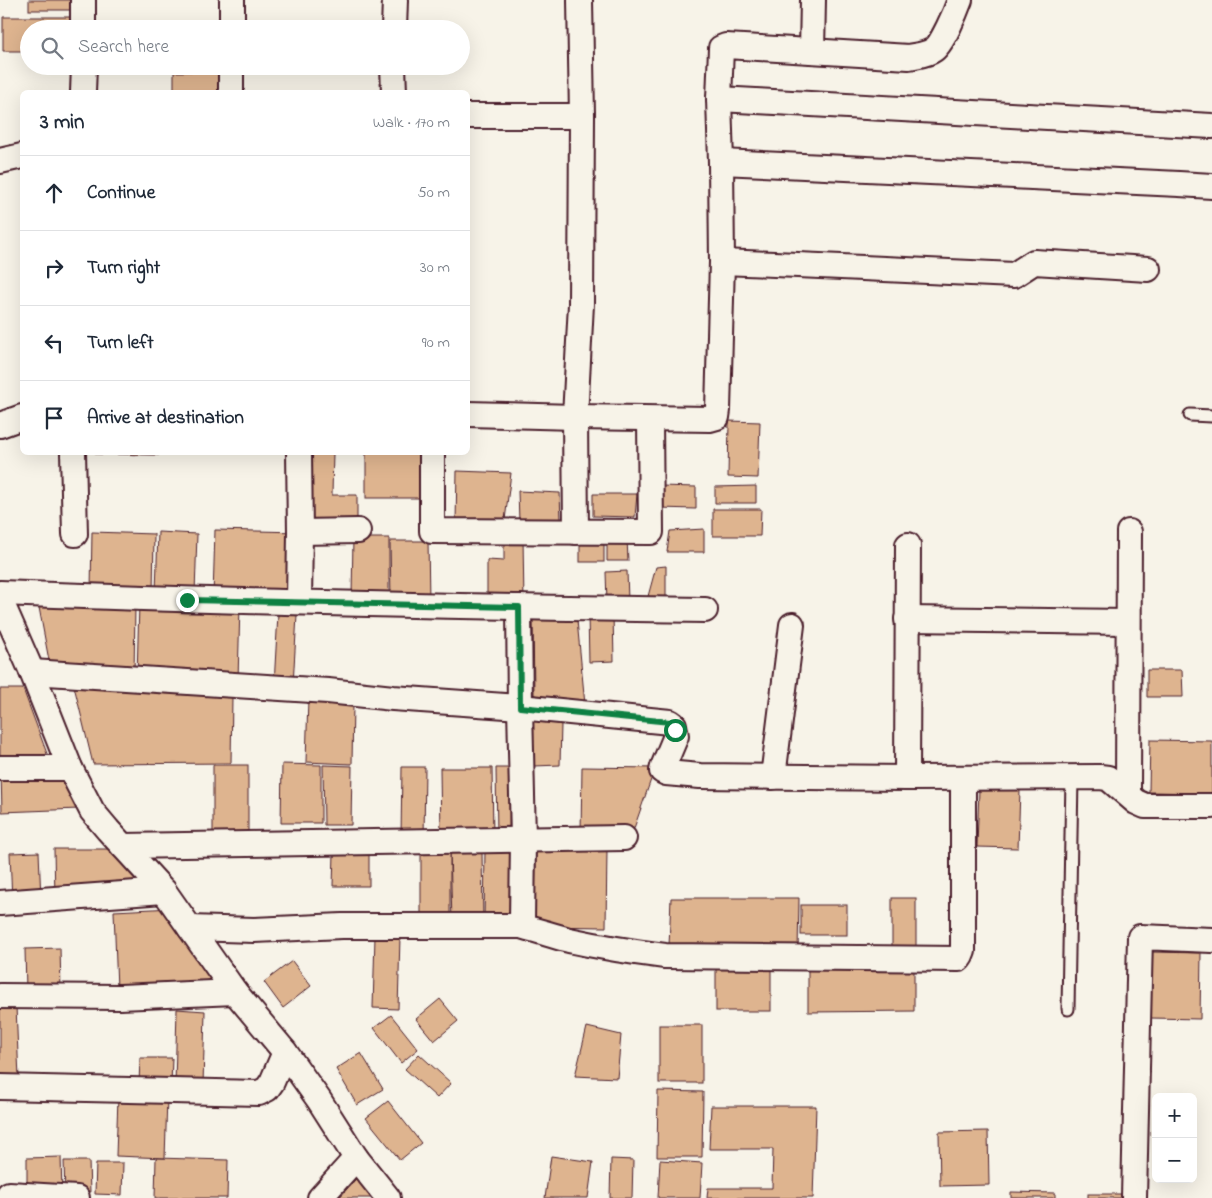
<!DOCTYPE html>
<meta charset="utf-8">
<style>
:root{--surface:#fff;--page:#f2f2f3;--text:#1f2937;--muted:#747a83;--line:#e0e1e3}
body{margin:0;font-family:"Indie Flower",sans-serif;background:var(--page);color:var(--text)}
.controls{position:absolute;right:15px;bottom:15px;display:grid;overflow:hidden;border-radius:8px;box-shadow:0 5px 20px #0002}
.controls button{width:45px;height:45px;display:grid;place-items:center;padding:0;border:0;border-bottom:1px solid var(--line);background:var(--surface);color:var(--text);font:25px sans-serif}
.stop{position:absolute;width:15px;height:15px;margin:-11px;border:4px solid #0b8043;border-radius:50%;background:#fff}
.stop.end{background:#0b8043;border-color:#fff;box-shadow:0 1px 5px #0008}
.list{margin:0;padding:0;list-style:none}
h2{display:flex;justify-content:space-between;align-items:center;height:65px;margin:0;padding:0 20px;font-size:21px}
h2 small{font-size:16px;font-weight:400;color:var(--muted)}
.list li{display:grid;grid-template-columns:32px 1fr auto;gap:15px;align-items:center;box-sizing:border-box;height:75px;padding:0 20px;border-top:1px solid var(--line)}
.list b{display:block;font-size:19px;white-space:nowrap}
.list em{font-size:16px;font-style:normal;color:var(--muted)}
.icon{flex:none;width:28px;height:28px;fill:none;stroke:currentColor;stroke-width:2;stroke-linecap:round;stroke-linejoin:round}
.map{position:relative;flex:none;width:1212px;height:1198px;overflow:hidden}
.search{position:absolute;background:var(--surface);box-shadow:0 5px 20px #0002;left:20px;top:20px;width:450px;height:55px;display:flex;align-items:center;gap:12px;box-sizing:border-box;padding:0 18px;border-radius:28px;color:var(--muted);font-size:19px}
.panel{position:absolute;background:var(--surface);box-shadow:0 5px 20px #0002;left:20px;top:90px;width:450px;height:365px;border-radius:8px}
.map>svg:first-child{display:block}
</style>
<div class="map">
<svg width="1212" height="1198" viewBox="0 0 1212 1198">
<rect width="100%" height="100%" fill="#f7f3e8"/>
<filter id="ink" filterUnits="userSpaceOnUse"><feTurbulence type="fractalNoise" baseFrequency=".02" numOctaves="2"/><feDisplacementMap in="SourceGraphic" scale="10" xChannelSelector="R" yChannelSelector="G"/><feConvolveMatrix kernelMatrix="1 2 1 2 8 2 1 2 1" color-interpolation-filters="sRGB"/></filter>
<g filter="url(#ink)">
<g fill="#deb48f" stroke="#4a1f2b">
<rect x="29" y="0" width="44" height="10"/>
<polygon points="3,17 75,17 75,29 29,29 29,51 3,51"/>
<polygon points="222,71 222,92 174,92 174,72"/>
<polygon points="729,421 760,422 758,478 728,477"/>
<polygon points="96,452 159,452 159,455 96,454"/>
<polygon points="308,452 333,452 332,495 357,495 357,524 310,521"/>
<rect x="366" y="452" width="62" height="46"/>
<polygon points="457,471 511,473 505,520 456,522"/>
<polygon points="660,486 696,487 696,509 659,508"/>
<polygon points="756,486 756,503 715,503 715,487"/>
<polygon points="518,491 560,493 561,521 519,521"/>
<polygon points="593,494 637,494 635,517 593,516"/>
<polygon points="713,509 761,509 760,536 713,536"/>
<polygon points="704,529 704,552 667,552 670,531"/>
<polygon points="215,530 298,532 297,599 213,597"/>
<polygon points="92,532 154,534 153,592 91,590"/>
<polygon points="158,532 197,534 195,593 156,592"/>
<polygon points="353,538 389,538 389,598 352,597"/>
<polygon points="504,538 523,538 524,605 487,604 487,560 504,561"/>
<rect x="580" y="538" width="24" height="24"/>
<polygon points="627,538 628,561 607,561 607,539"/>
<polygon points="390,541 428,541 429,600 391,600"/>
<polygon points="666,566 666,600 647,600 656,567"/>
<polygon points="627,571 628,601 607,602 606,572"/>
<polygon points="38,602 135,604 134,676 51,671"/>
<polygon points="139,603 240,605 238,680 137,677"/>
<polygon points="278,614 297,615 293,685 274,684"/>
<polygon points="588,614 613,614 614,661 589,662"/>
<polygon points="533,618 577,620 585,705 534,695"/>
<polygon points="1147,670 1182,670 1183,697 1147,697"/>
<polygon points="74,686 232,697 231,763 93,764"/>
<polygon points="0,689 23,689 49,759 0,760"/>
<polygon points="308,699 353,704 352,764 306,762"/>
<polygon points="531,719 561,724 560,765 534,766"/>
<polygon points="1150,740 1212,741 1212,793 1149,792"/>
<polygon points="282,764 321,765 321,823 281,823"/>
<rect x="213" y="765" width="35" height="71"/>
<polygon points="323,765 352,766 351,825 324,825"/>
<polygon points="402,767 425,767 424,837 401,837"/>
<polygon points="582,767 655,768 632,834 581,834"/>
<polygon points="440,768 492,768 493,837 441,837"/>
<polygon points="496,768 510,768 509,836 497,836"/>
<polygon points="62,771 79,809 2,812 1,772"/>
<polygon points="979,789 1020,790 1018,848 977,847"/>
<polygon points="536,848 607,848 606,927 535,926"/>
<polygon points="54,849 112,849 149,897 55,898"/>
<polygon points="485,849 512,850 511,921 484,922"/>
<polygon points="450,850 482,851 483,922 452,922"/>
<polygon points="450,850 450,923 421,923 421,852"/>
<polygon points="39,852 41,900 12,901 10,853"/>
<polygon points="334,853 369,853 369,886 333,886"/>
<polygon points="671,898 799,898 798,951 669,946"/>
<rect x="892" y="898" width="24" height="57"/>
<rect x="801" y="905" width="46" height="30"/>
<polygon points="173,908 217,987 117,989 114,911"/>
<polygon points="375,936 400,937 398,1009 373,1008"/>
<polygon points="60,948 61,990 26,990 25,949"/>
<polygon points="1152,952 1201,953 1200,1019 1151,1018"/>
<polygon points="292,961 311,986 283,1008 264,982"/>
<rect x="716" y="961" width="55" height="50"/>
<polygon points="914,961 914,1011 808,1012 808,962"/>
<polygon points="440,999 458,1021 434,1041 416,1019"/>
<polygon points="16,1006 19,1079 0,1080 0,1007"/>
<polygon points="177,1009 205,1011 203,1085 175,1085"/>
<polygon points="391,1015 418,1049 401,1063 374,1028"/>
<rect x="659" y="1025" width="43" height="58"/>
<polygon points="587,1027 621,1035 617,1078 575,1076"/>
<polygon points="361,1053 383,1089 357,1105 336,1069"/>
<polygon points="419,1054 451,1083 437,1098 405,1069"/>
<polygon points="140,1058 172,1058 171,1085 139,1084"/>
<polygon points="658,1091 703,1092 702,1157 657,1157"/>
<polygon points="118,1097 167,1098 165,1158 116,1156"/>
<polygon points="388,1101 421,1143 400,1160 366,1118"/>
<polygon points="711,1106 816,1106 813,1198 707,1198 708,1188 772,1188 773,1149 709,1149"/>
<polygon points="988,1131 989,1185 940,1186 939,1132"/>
<polygon points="551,1156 593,1162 588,1198 545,1198"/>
<polygon points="61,1157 62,1193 27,1193 27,1158"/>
<polygon points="156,1158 228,1160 227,1198 155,1198"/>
<polygon points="611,1159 633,1160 632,1198 610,1198"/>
<polygon points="660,1160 702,1163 700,1198 658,1198"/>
<polygon points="64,1161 89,1161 90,1193 65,1194"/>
<polygon points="96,1163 123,1163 122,1195 95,1194"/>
<polygon points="362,1172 384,1198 339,1198"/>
<polygon points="1011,1192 1055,1193 1055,1198 1011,1198"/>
<rect x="1088" y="1194" width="36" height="4"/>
</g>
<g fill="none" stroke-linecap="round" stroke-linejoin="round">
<g stroke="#4a1f2b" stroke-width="15">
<g id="lane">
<polyline points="1190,415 1212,416"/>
<polyline points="1068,1009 1072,777"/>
</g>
</g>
<g stroke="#4a1f2b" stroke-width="28">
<g id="street">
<polyline points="83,0 83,29"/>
<polyline points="232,29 232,0"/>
<polyline points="394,29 395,0"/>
<polyline points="812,51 813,0"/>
<polyline points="393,66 394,92"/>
<polyline points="83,92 84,66"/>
<polyline points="231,92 231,66"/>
<polyline points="719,99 1212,126"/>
<polyline points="468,116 582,116"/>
<polyline points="0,161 22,156"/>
<polyline points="721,162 1179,184 1212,186"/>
<polyline points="722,262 798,265 1014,275 1034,262 1148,269"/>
<path d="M 468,414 L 575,417 L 710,419 L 717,417 L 718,410 L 722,262 L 721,162 L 719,99 L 721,48 L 726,46 L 909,57 C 917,55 926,55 933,50 C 942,45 956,11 960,0"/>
<polyline points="0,425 22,417"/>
<polyline points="73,452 75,534"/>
<polyline points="432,452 432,531 651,532 650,419"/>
<polyline points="300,532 358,531"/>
<polyline points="576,532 575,417 581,304 582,116 580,0"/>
<path d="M 0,593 C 235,602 470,607 705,610"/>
<polyline points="0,599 32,672 70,768 92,811 108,830 164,891 235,992 285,1052 319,1100 356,1158 388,1198"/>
<polyline points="299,602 300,532 299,452"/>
<path d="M 519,607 L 520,707 L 523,839 L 522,922 L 524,927 C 539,931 554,936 569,940 C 601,947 633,952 665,956 L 959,959 L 961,956 L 963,951 L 963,778"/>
<polyline points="907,619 1128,622"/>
<polyline points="32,672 328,691 393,698 520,707 670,722 674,725 676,736 663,767 662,771 666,773 700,776 907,778 1100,777 1108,778 1136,802 1145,806 1212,806"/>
<polyline points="0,768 70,768"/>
<polyline points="773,777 792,625"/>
<polyline points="907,778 908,545"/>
<polyline points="1128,794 1129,532"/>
<polyline points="123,846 624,838"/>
<polyline points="0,903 164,891"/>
<polyline points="190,928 254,930 342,926 523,926"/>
<polyline points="0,996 120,997 235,992"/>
<polyline points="0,1087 259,1093 267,1089 272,1082 285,1052"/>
<polyline points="9,1194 77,1198"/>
<polyline points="320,1198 356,1158"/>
<polyline points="1134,1198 1140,937 1212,940"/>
</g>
</g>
<use href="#lane" stroke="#f7f3e8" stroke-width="11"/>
<use href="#street" stroke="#f7f3e8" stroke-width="24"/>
</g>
</g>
<g fill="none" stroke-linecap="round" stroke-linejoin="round" filter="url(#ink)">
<polyline stroke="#0b8043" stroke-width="6" points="187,600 519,607 520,707 670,722 674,725 675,730"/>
</g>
</svg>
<div class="controls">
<button>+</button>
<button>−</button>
</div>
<div class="stop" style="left:675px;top:730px"></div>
<div class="stop end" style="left:187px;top:600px"></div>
<div class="search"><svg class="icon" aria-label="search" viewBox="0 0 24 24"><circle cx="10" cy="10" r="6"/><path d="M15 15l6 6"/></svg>Search here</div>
<section class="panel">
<h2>3 min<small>Walk · 170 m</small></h2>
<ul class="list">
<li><svg class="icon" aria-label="ahead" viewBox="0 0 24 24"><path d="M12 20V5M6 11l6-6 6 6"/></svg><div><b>Continue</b></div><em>50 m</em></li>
<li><svg class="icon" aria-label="right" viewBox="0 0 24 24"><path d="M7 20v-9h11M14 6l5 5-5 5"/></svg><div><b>Turn right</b></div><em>30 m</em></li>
<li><svg class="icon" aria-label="left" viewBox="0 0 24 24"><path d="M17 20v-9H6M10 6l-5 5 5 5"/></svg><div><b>Turn left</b></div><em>90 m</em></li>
<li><svg class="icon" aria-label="arrive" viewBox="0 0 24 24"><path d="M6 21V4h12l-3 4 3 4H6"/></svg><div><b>Arrive at destination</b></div></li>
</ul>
</section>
</div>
